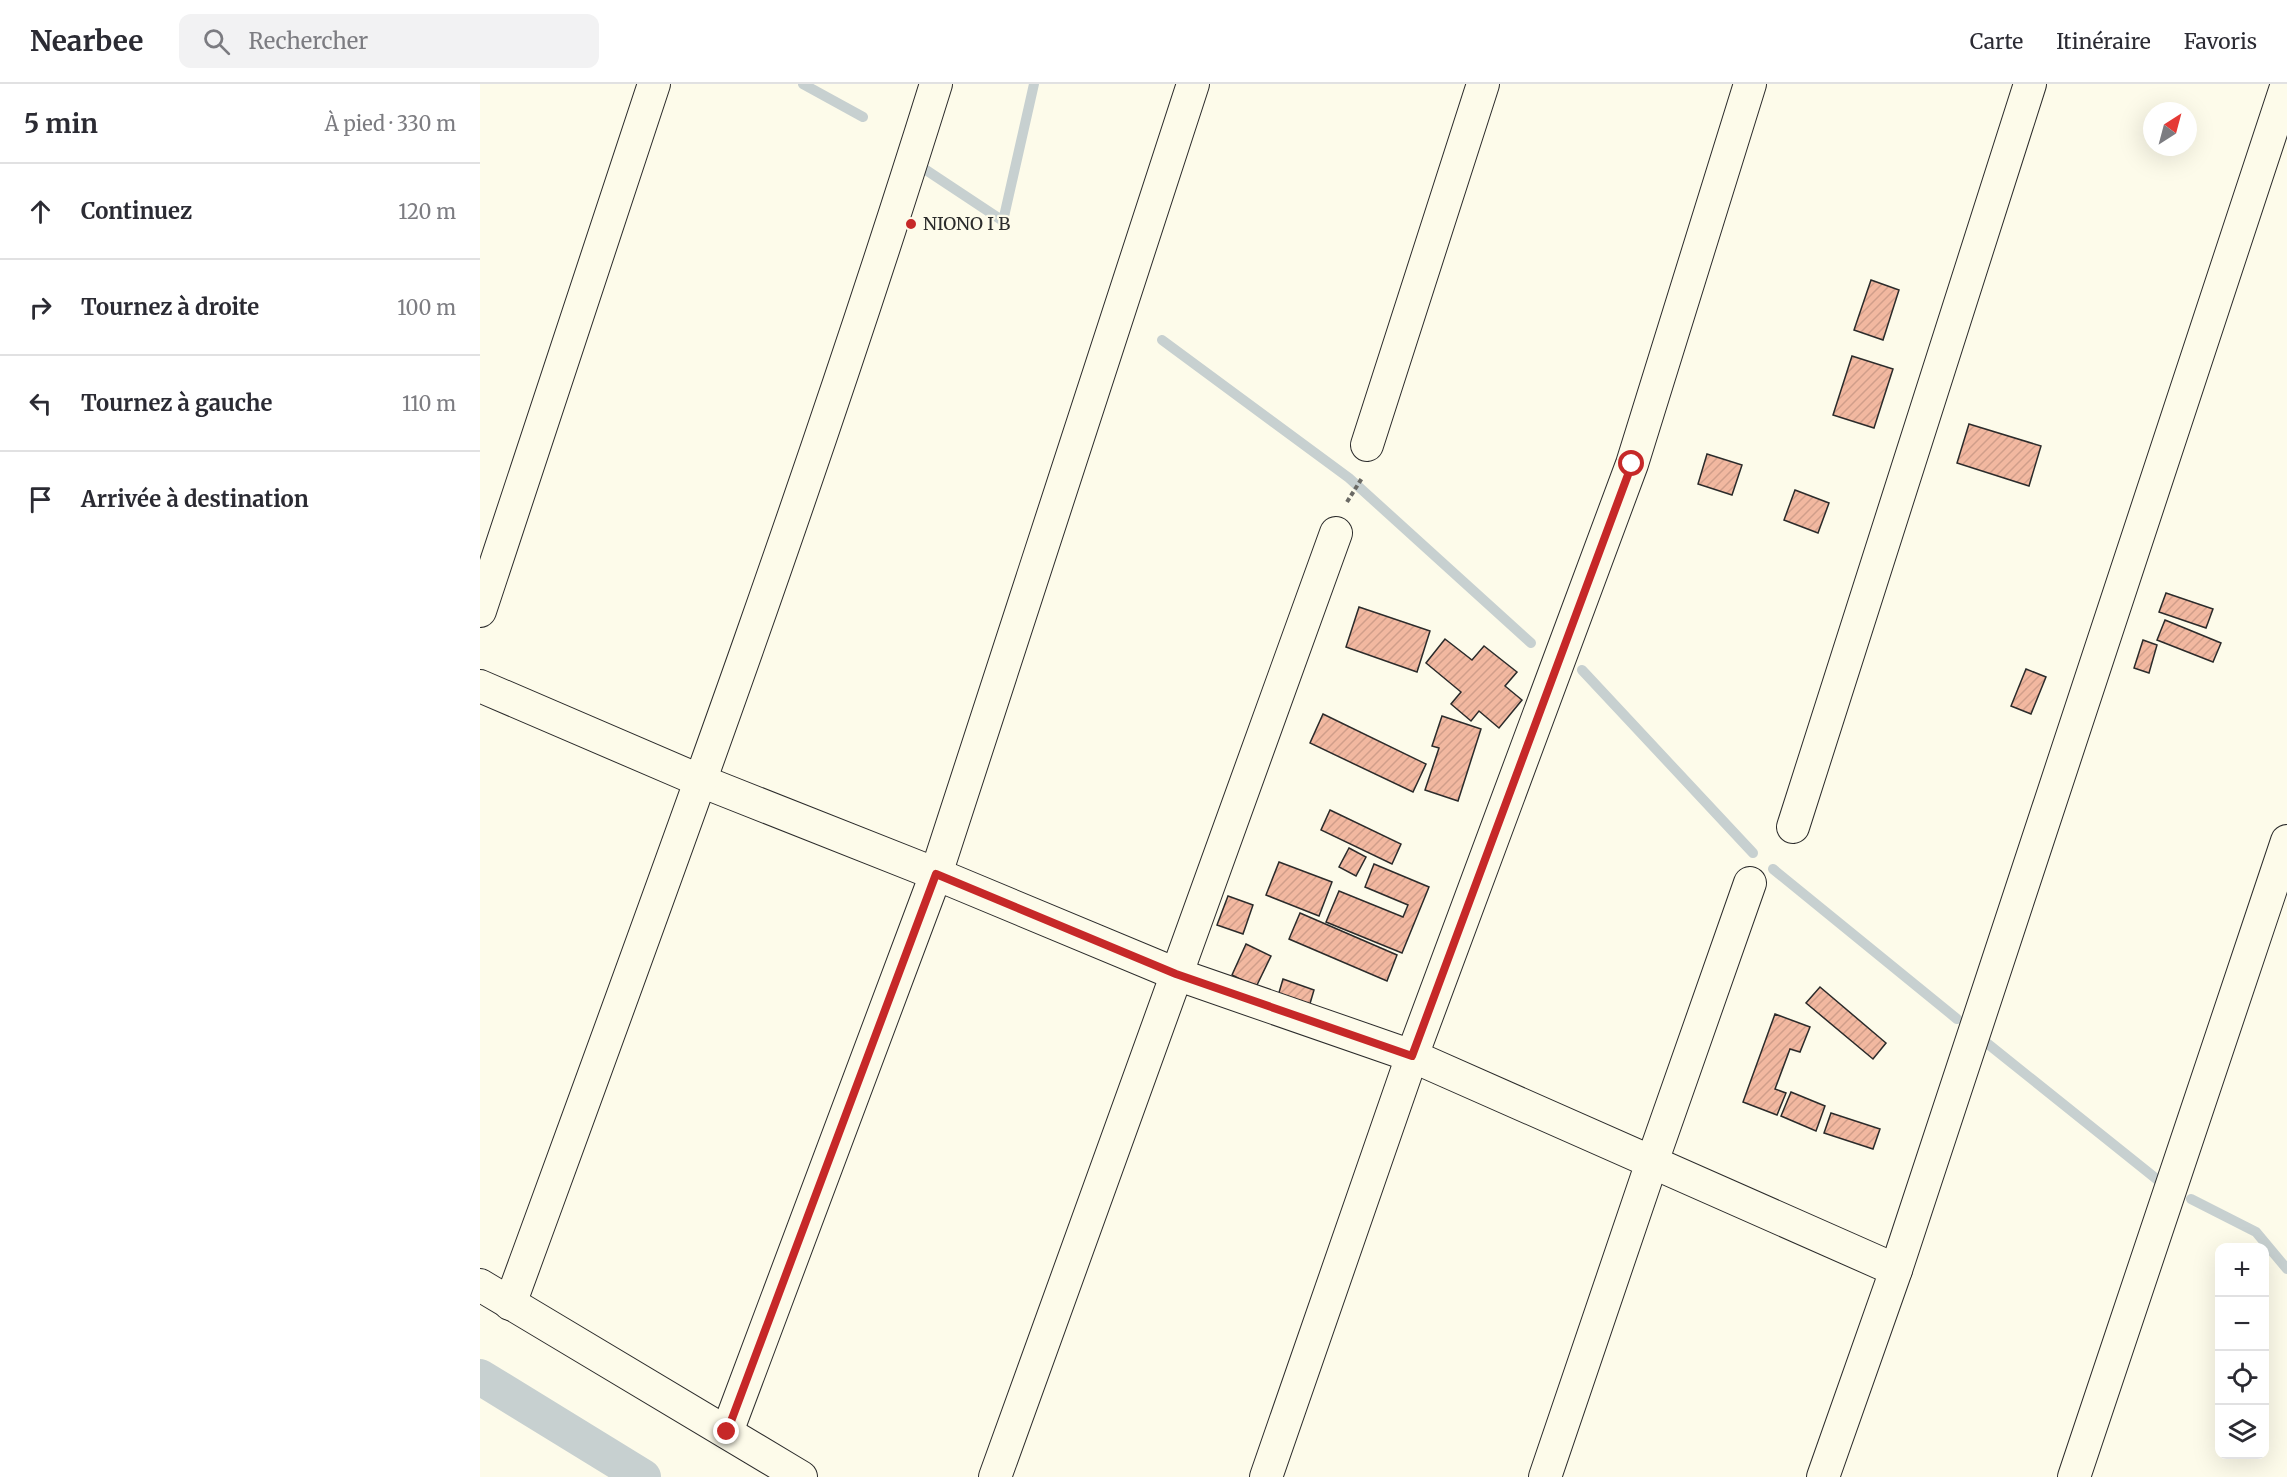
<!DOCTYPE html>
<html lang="fr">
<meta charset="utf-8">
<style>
:root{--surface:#fff;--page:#f2f2f3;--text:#2b2b33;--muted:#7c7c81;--line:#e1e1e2}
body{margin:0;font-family:Merriweather,serif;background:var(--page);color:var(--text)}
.controls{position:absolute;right:18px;bottom:18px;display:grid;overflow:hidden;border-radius:12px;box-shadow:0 6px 24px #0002}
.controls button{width:54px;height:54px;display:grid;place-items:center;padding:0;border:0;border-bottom:2px solid var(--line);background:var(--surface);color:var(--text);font:30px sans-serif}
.compass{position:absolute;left:1663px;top:18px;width:54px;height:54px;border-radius:50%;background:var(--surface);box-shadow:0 6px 24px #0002;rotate:36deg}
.stop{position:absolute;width:18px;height:18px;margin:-14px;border:4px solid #c62828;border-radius:50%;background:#fff}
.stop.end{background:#c62828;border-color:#fff;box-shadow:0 2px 6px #0008}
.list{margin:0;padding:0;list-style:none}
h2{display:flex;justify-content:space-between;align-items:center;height:78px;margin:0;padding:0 24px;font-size:26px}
h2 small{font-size:20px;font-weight:400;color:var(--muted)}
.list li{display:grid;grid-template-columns:39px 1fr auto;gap:18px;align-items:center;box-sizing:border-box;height:96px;padding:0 24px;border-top:2px solid var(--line)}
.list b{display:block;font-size:22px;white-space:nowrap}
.list em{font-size:20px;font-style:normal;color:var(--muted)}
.icon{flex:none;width:33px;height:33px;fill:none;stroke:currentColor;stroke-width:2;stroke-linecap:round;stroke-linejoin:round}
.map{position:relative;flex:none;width:1807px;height:1393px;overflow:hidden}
header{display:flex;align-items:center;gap:36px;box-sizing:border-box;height:84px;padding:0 30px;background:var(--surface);border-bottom:2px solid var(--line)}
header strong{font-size:28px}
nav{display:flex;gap:33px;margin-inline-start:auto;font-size:21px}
.search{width:420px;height:54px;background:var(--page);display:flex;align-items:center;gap:15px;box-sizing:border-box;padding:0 21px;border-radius:12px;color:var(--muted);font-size:22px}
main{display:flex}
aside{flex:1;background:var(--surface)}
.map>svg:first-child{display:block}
</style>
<header>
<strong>Nearbee</strong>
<div class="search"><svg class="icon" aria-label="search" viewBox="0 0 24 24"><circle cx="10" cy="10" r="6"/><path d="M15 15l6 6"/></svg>Rechercher</div>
<nav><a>Carte</a><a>Itinéraire</a><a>Favoris</a></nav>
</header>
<main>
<aside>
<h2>5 min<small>À pied · 330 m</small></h2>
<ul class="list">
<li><svg class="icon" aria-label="ahead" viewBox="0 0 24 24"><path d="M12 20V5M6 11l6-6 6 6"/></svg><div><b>Continuez</b></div><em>120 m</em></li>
<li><svg class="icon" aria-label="right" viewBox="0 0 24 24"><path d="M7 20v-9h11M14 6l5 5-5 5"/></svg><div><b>Tournez à droite</b></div><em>100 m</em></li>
<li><svg class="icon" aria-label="left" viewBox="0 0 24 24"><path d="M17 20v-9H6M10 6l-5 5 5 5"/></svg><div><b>Tournez à gauche</b></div><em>110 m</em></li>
<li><svg class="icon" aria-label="arrive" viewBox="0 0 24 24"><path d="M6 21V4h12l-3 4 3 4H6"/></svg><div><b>Arrivée à destination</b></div></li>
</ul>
</aside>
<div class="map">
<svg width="1807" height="1393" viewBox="0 0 1807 1393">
<defs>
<pattern id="building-hatch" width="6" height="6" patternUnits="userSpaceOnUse" patternTransform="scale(1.5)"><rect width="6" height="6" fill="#f2b8a0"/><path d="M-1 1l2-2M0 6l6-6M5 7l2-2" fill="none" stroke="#d09e8a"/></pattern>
</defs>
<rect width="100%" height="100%" fill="#fdfbea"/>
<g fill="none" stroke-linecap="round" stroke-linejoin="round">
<g stroke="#c7d0d0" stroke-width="10">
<polyline points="323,0 383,33"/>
<polyline points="446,86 523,137 554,0"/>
<polyline points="682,256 869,394 1051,559"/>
<polyline points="1102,586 1273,769"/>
<polyline points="1293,785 1477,935"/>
<polyline points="1503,956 1679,1097"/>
<polyline points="1711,1115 1776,1148 1807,1185"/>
</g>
<polyline stroke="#c7d0d0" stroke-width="36" points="0,1293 163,1393"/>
</g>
<g fill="url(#building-hatch)" stroke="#2b2b2b" stroke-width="1.5">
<polygon points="1391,196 1419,206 1403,256 1374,246"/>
<polygon points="1372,272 1413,285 1394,344 1353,331"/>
<polygon points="1489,340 1561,362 1549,402 1477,379"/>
<polygon points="1227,370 1262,381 1252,411 1218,400"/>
<polygon points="1315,406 1349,419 1338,449 1304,436"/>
<polygon points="1686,509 1733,525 1726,544 1679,528"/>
<polygon points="879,523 950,547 937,588 866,563"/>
<polygon points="1685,536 1741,559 1733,578 1677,556"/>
<polygon points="965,555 992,576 1004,562 1037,588 1025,602 1042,616 1019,644 999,627 991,637 971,620 981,608 946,579"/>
<polygon points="1663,556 1677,561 1669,589 1654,584"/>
<polygon points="1546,585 1566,593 1551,630 1531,622"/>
<polygon points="843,630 946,680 933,708 830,659"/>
<polygon points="962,632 1001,645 978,717 945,706 959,664 952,662"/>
<polygon points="850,726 921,760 912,780 841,746"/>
<polygon points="869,764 886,773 876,792 859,783"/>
<polygon points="799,778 852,798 839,832 786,811"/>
<polygon points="894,780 949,803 922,869 846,838 859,807 923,833 928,821 885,803"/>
<polygon points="748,812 773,821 763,850 737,841"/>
<polygon points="820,829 917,871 907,897 809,855"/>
<polygon points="766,860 791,872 776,903 752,891"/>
<polygon points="803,895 834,906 829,923 798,912"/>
<polygon points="1340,903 1406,959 1393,975 1326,919"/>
<polygon points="1295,930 1330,943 1320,968 1310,965 1295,1005 1306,1009 1297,1031 1263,1018"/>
<polygon points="1311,1008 1345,1022 1336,1047 1301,1032"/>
<polygon points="1351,1029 1400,1045 1393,1065 1344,1049"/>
</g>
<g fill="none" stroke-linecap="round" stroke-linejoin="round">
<g stroke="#2b2b2b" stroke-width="34">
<g id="street">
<polyline points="887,361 1003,0"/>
<polyline points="0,527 174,0"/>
<polyline points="0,602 221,697 456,790 696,890 932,972 1416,1186"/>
<polyline points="1313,743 1550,0"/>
<polyline points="0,1201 321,1393"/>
<path d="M 30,1220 C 178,815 328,411 456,0"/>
<polyline points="247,1348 456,790 713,0"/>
<polyline points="515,1393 856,449"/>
<polyline points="786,1393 932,972 1152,380 1270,0"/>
<polyline points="1065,1393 1172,1078 1270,799"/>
<polyline points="1343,1393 1416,1186 1807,0"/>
<polyline points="1594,1393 1807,757"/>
</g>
</g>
<polyline stroke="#6a6964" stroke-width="4" stroke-dasharray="4.5 3" stroke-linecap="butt" points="867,418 882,394"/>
<use href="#street" stroke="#fdfbea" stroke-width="32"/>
</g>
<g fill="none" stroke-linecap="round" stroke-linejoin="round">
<polyline stroke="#c62828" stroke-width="8" points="247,1348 456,790 696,890 932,972 1152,380"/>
</g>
<circle fill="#c62828" stroke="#fdfbea" stroke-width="2" cx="431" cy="140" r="6"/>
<g text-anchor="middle" stroke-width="4.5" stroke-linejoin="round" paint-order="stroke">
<g font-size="18" fill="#2b2b2b" stroke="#fdfbea" text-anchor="start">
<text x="443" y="146">NIONO I B</text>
</g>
</g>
</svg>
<div class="controls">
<button>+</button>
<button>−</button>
<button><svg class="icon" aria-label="locate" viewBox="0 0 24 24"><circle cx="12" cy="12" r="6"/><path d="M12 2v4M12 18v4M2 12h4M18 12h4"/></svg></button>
<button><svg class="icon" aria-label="layers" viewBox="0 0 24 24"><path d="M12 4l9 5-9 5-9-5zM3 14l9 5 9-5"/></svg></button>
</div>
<svg class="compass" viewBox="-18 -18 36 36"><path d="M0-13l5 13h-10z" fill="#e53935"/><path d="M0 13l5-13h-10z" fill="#7c7c81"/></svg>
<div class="stop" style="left:1152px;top:380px"></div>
<div class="stop end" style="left:247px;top:1348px"></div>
</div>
</main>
